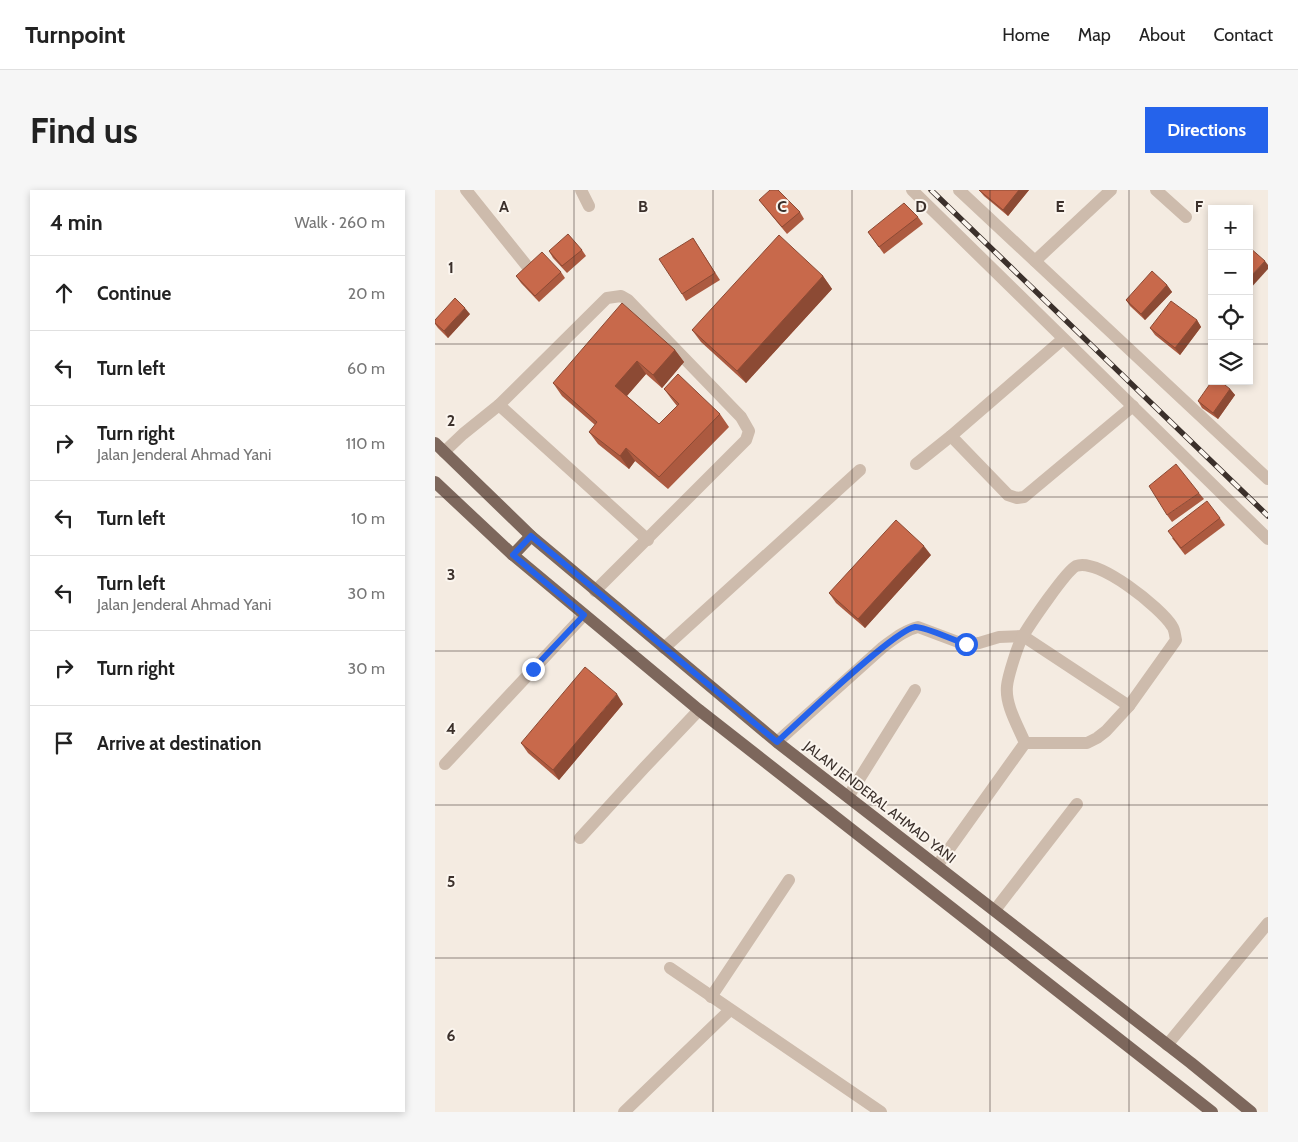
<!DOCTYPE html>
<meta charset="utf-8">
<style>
:root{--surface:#fff;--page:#f6f6f6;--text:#222;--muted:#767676;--line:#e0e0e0;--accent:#2563eb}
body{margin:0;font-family:Cabin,sans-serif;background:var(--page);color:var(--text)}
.controls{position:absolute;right:15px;top:15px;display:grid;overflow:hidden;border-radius:0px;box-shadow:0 2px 8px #0003}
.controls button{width:45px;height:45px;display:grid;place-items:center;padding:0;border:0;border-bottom:1px solid var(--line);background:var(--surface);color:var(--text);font:25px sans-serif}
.stop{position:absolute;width:15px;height:15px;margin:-11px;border:4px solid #2563eb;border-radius:50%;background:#fff}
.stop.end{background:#2563eb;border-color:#fff;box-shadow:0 1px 5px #0008}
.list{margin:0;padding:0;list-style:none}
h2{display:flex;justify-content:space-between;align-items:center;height:65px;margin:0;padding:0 20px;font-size:21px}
h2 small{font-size:16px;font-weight:400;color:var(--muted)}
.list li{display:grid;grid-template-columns:32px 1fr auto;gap:15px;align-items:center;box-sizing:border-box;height:75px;padding:0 20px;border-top:1px solid var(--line)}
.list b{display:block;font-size:19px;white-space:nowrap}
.list p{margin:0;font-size:16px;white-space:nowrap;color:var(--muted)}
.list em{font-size:16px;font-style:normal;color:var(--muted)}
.icon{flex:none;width:28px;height:28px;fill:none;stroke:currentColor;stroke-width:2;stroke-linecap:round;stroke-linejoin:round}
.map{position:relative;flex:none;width:833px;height:922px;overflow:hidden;border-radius:0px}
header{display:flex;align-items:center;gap:30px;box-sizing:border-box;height:70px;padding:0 25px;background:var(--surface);border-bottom:1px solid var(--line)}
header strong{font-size:24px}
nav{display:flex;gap:28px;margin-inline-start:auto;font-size:18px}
.intro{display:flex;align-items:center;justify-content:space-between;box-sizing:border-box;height:120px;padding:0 30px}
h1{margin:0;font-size:35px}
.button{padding:12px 22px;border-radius:0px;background:var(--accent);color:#fff;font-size:18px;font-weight:700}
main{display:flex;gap:30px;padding:0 30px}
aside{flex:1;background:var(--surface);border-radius:0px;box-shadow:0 2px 8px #0003}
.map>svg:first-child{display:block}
</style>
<header>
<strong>Turnpoint</strong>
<nav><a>Home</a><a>Map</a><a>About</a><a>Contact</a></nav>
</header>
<div class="intro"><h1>Find us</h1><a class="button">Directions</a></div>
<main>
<aside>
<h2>4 min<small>Walk · 260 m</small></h2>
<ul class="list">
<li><svg class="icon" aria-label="ahead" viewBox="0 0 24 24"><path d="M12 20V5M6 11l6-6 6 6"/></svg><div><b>Continue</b></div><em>20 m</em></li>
<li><svg class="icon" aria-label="left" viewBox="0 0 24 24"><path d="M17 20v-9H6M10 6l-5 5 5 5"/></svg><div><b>Turn left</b></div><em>60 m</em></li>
<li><svg class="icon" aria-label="right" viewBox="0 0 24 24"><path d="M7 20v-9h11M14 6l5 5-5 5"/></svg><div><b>Turn right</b><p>Jalan Jenderal Ahmad Yani</p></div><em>110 m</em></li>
<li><svg class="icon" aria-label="left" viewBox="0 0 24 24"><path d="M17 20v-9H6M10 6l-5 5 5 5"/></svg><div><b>Turn left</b></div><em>10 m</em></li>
<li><svg class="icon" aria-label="left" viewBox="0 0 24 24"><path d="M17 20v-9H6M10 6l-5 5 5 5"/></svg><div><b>Turn left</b><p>Jalan Jenderal Ahmad Yani</p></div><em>30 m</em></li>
<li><svg class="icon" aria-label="right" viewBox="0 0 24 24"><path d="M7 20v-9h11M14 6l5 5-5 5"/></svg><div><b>Turn right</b></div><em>30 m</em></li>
<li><svg class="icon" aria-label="arrive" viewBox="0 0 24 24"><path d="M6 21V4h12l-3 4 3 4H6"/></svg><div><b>Arrive at destination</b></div></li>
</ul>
</aside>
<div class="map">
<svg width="833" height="922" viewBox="0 0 833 922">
<rect width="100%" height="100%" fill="#f4ebe1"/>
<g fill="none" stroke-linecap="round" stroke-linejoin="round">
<g stroke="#cdbbac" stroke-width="12">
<polyline points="31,0 92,76"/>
<polyline points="146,0 154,16"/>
<polyline points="477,0 833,349"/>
<polyline points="524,0 833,289"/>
<polyline points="721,0 751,27"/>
<polyline points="600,71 676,0"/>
<polyline points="64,215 213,350"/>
<polyline points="516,246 573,305 582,308 589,307 698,216"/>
<polyline points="9,262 28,244 64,215 172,108 186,106 193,110 306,227 314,241 311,250 160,401"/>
<polyline points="481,274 516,246 628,149"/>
<polyline points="229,458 425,280"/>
<path d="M 342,552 L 448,457 C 459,449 470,440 483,437 L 531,455 L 544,453 L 564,447 L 588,446 L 694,516"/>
<polyline points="10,574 149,425"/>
<polyline points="413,607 480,500"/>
<polyline points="145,648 209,578 264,520"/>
<path d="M 502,676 L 590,553 C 583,536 570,515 572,496 C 573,486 583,454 588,446 C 595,434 631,381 641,376 C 663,367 726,418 737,436 C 740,440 740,446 741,450 L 694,516 L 671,541 L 662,548 L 652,553 L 590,553"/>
<polyline points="560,720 642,614"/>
<polyline points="235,778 446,922"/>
<polyline points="276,807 354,690"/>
<polyline points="732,855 833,733"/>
<polyline points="189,922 295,820"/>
</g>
<g stroke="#7d675c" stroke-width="12">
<polyline points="0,253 96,346 342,552 756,873 816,922"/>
<polyline points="0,292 78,365 264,520 777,922"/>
<polyline points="78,365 96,346"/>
</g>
<g stroke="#3b302b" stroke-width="5.5">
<polyline id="rail" points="496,0 833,326"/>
</g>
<use href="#rail" stroke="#fbf5ee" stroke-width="4" stroke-dasharray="11" stroke-linecap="butt"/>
</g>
<g fill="#ac5a40">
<polygon points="544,0 594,0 573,26 549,6"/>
<polygon points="324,10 365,22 369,29 352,44"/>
<polygon points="483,27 488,34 449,64 433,42"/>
<polygon points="258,48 285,90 251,111 247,104"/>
<polygon points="147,60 151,66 132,83 118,68 114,61"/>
<polygon points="126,82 130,88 104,112 86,93 81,86"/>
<polygon points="388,86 397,99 311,193 266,152 257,140"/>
<polygon points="732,95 737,102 710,130 695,116 691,110"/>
<polygon points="35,124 13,148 3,138 0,134 0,130"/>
<polygon points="762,130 766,137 745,165 720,145 715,138"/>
<polygon points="240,160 249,172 227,198 211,184 192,206 224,234 242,216 238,211 229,199 285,224 294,237 233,299 200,271 194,279 163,254 154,242 160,235 127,206 118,193"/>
<polygon points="795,199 800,205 783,229 767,218 763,211"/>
<polygon points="764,303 769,309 737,332 732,325"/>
<polygon points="785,328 790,335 750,365 737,348"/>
<polygon points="496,365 430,438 401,413 394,403"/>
<polygon points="188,514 124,590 93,563 86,553"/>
</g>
<g fill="#8c4a34">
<polygon points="584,0 594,0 573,26 568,20"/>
<polygon points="830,71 833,75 833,79 814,100 814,88"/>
<polygon points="388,86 397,99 311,193 302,181"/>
<polygon points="732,95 737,102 710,130 706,124"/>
<polygon points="30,118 35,124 13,148 9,141"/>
<polygon points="762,130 766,137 745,165 740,158"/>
<polygon points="240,160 249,172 227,198 218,185"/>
<polygon points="202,171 211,184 189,209 180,196"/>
<polygon points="795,199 800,205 783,229 778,223"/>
<polygon points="191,258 200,271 194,279 185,266"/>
<polygon points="489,356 496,365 430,438 423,429"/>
<polygon points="182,504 188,514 124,590 118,580"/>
</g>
<g fill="#c8694b" stroke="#8c4a34">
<polygon points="335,0 343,0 365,22 347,37 324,10"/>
<polygon points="544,0 584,0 568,20"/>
<polygon points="469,13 483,27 444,57 433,42"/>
<polygon points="133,44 147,60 127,76 114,61"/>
<polygon points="344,45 388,86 302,181 257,140"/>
<polygon points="258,48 280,83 247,104 224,69"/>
<polygon points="814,57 830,71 814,88"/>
<polygon points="107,62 126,82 100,106 81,86"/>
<polygon points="717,81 732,95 706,124 691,110"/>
<polygon points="20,108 30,118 9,141 0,133 0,130"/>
<polygon points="736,111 762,130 740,158 715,138"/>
<polygon points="187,113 240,160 218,185 202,171 180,196 224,234 244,214 229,199 243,184 285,224 224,287 191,258 185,266 154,242 162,232 118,193"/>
<polygon points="777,191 785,191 795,199 778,223 763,211"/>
<polygon points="741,274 764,303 732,325 714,296"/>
<polygon points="772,311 785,328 746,358 733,341"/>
<polygon points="461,330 489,356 423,429 394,403"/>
<polygon points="150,477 182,504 118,580 86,553"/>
</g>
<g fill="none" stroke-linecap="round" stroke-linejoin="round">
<path stroke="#2563eb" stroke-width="6" d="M 98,479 L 149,425 L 78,365 L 96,346 L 342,552 C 364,532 459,440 480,437 C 489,436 520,451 531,454"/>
</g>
<path fill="none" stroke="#3b302b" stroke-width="1" stroke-opacity="0.55" d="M 139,0 L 139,922M 278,0 L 278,922M 417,0 L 417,922M 555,0 L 555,922M 694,0 L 694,922M 0,154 L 777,154M 814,154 L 833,154M 0,307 L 833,307M 0,461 L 833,461M 0,615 L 833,615M 0,768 L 833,768"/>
<g text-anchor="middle" stroke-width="4" stroke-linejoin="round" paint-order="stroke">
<g font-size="14" fill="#3b302b" stroke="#fbf5ee">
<text transform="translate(445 612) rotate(38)" y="5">JALAN JENDERAL AHMAD YANI</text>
</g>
</g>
<g font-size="16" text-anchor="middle" font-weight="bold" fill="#3b302b" stroke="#fbf5ee" stroke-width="4" stroke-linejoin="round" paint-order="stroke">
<text x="69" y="22">A</text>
<text x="208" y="22">B</text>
<text x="347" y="22">C</text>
<text x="486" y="22">D</text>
<text x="625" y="22">E</text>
<text x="764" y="22">F</text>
<text x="16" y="83">1</text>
<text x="16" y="236">2</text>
<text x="16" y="390">3</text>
<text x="16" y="544">4</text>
<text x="16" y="697">5</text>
<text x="16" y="851">6</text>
</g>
</svg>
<div class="controls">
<button>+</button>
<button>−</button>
<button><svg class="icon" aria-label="locate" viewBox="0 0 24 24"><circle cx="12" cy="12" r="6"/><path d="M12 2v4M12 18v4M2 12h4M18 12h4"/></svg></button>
<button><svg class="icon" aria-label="layers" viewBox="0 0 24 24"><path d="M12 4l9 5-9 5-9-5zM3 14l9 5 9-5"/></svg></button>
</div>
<div class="stop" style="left:531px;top:454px"></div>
<div class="stop end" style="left:98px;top:479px"></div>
</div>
</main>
